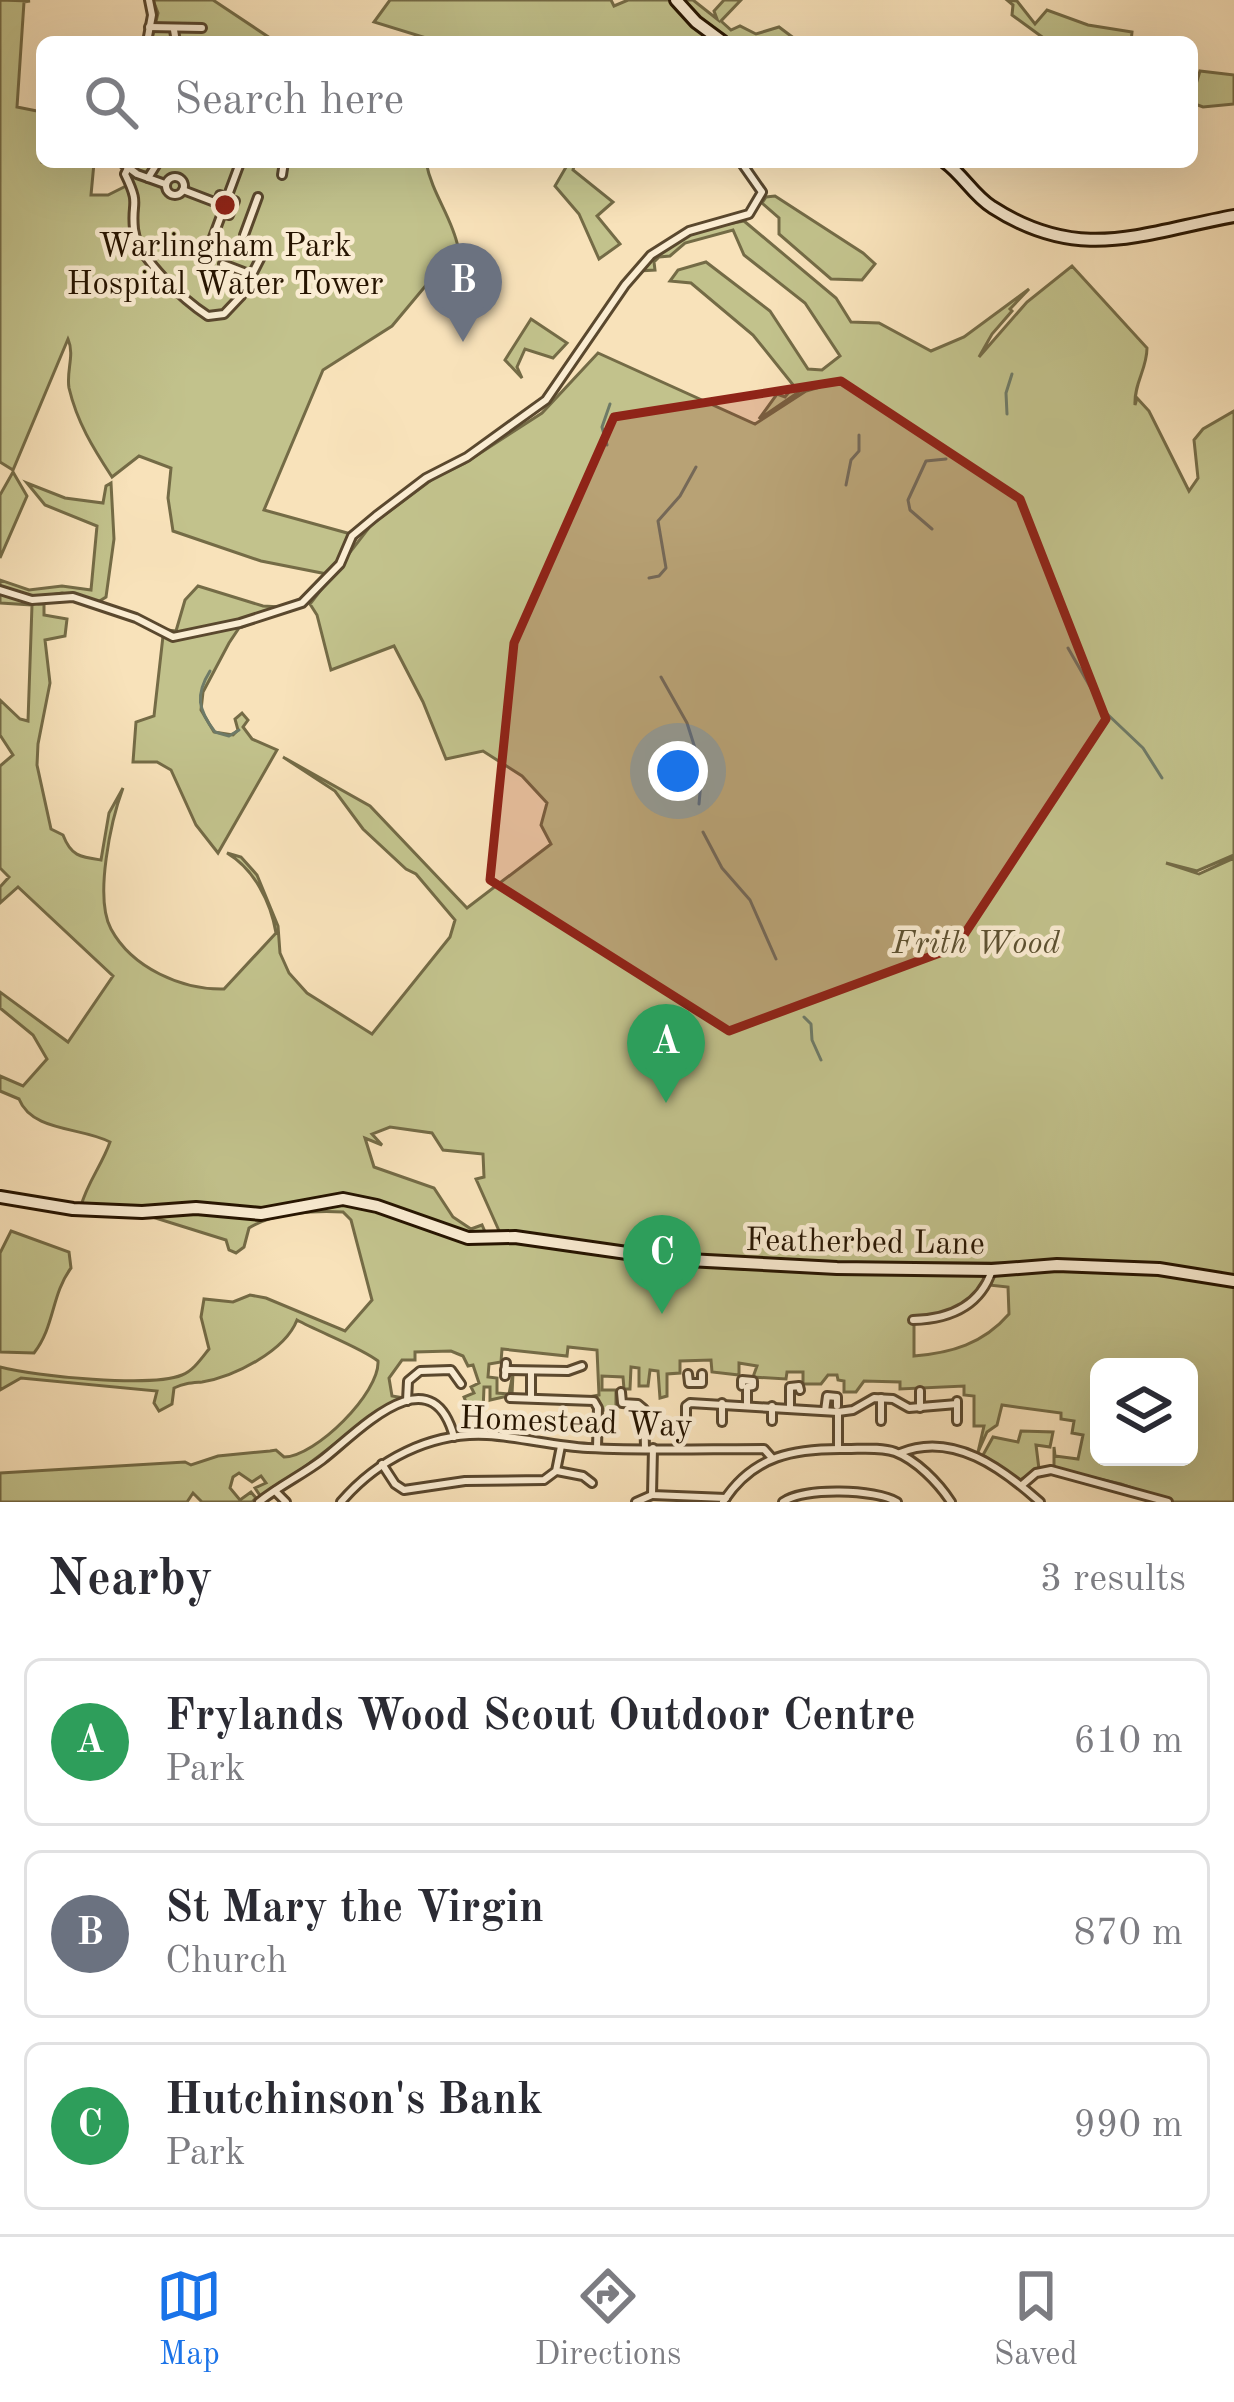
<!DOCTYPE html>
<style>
:root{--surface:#fff;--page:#f7f7f7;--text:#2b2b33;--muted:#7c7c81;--line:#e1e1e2;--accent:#1a73e8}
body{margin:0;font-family:"Old Standard TT",serif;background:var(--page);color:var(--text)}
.controls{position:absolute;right:36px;bottom:36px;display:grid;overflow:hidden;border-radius:18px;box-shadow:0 12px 48px #0002}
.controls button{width:108px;height:108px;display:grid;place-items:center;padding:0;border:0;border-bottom:3px solid var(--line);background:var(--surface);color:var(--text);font:60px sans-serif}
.you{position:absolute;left:678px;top:771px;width:42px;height:42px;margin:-30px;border:9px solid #fff;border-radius:50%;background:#1a73e8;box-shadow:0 0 0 18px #1a73e833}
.badge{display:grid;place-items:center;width:78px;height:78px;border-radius:50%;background:var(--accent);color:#fff;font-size:39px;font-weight:700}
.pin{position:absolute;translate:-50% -99px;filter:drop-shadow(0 3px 6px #0008)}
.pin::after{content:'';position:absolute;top:63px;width:42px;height:36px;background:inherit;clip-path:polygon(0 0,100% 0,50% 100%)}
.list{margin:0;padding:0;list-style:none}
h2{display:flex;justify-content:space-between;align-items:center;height:156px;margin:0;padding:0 48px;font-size:51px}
h2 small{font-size:39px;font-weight:400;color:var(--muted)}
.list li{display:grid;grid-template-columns:78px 1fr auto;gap:36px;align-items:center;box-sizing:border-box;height:168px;margin:0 24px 24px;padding:0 24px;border:3px solid var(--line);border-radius:18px}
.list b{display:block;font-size:45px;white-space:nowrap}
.list p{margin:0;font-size:39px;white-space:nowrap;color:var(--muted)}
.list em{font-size:39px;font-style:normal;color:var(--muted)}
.icon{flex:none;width:66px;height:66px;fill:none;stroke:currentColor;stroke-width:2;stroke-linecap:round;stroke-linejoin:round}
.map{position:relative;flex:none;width:1234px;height:1502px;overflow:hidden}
.search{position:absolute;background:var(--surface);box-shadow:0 12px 48px #0002;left:36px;right:36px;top:36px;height:132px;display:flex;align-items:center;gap:30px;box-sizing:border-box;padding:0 42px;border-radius:18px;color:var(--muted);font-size:45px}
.sheet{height:732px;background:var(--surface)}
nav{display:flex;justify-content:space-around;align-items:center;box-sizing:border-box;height:168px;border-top:3px solid var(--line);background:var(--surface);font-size:33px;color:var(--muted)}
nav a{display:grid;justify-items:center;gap:6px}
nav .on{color:var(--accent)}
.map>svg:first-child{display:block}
</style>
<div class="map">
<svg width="1234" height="1502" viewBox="0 0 1234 1502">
<rect width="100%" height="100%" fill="#f8e2ba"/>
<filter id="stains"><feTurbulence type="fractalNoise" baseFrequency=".00167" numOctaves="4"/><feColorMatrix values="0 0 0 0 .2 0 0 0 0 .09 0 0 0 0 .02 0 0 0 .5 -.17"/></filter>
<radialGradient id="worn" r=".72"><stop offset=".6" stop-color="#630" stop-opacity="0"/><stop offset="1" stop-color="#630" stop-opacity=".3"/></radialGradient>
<g fill="#c2c28c" stroke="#746b46" stroke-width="3" fill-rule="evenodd">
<path d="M 0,0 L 30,1 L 24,2 L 17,107 L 42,112 L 42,162 L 94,163 L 91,195 L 108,195 L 128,185 L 125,169 L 119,162 L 426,162 C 432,194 452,217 458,247 L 392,326 L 323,370 L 264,510 L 358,536 L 332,575 L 261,561 L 173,531 L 168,498 L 171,468 L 139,456 L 112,477 C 93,448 77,422 69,388 C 66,371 75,355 68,339 L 13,470 L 0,462 Z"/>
<polygon points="153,0 213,0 276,42 151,42 158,13"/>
<polygon points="390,0 611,0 614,6 628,0 693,0 717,19 714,11 724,0 741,0 721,21 731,30 740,26 756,34 779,27 799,42 439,42 374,22"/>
<polygon points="1007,0 1017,1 1035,24 1047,10 1088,25 1132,32 1131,42 1049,42 1012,15 1013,5"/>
<polygon points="1200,71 1234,75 1234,104 1203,107 1192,103 1192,81 1197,81"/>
<polygon points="569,162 575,162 573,170 613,202 597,216 620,244 599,259 579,214 555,186"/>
<polygon points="775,196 863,253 875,264 862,280 831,279 779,234 779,218 762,203 766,197"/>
<path d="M 744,221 L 836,298 L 851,322 L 879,323 L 931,351 L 964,337 L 1029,289 L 1010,309 L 1012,311 L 992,334 L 979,357 L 1027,302 L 1072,266 L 1147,348 C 1147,369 1134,383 1135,405 L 1137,398 L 1149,411 L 1189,491 L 1198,478 L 1194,440 L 1203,429 L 1234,411 L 1234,855 L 1197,871 L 1166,863 L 1199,874 L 1234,858 L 1234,1279 L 1168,1268 L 1059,1263 L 784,1263 L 639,1253 L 500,1233 L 476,1179 L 484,1177 L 483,1154 L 443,1150 L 432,1133 L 390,1127 L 372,1134 L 382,1145 L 365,1138 L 374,1167 L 434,1188 L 453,1217 L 471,1229 L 482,1225 L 486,1234 L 468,1235 L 370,1200 L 357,1197 L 356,1202 L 466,1240 L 510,1239 L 638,1257 L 763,1268 L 990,1272 C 977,1307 948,1316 914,1318 L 914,1356 C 951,1353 983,1344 1009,1314 L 1008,1287 L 989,1285 L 995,1272 L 1058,1267 L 1160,1271 L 1234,1283 L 1234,1502 L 1171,1502 L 1121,1484 L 1054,1469 L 1054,1447 L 1055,1456 L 1078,1459 L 1083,1435 L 1072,1433 L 1074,1421 L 1061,1419 L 1061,1413 L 1002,1405 L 997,1425 L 987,1432 L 978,1452 L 984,1426 L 974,1426 L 974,1396 L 964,1395 L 964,1386 L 900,1389 L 900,1382 L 864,1381 L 856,1392 L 844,1392 L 844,1381 L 838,1380 L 837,1375 L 828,1375 L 821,1384 L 803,1384 L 803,1372 L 787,1372 L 786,1379 L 753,1377 L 757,1366 L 739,1363 L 739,1375 L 712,1372 L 711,1360 L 680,1361 L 680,1373 L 667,1374 L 667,1396 L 660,1398 L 658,1371 L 650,1370 L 648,1386 L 639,1386 L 639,1368 L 631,1367 L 630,1389 L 624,1389 L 623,1377 L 602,1376 L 602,1390 L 616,1390 L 616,1410 L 601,1410 L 598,1402 L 589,1397 L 599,1395 L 597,1350 L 568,1347 L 567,1356 L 502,1349 L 501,1362 L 489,1364 L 488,1377 L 497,1378 L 497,1393 L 509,1394 L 513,1373 L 512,1395 L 490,1400 L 490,1387 L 484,1387 L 483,1411 L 471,1414 L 464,1397 L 474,1393 L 471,1387 L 479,1383 L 473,1365 L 468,1366 L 463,1356 L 451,1351 L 415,1352 L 415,1360 L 402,1360 L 389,1378 L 392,1396 L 404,1398 C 354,1423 311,1467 261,1497 L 255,1488 L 266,1483 L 261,1476 L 252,1482 L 239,1473 L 233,1477 L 230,1488 L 240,1500 L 251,1492 L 256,1498 L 252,1502 L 202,1502 L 193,1493 L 187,1502 L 0,1502 L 0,1473 L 185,1462 L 191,1465 L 218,1456 L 270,1451 L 276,1450 L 284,1457 C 315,1457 380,1393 378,1361 C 362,1348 319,1332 297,1320 C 285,1351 234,1377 202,1382 C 191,1383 185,1383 174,1388 L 172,1404 L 159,1411 L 154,1403 L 157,1391 L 21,1378 L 0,1390 L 0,1367 C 35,1376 151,1388 182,1375 C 193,1371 201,1359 209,1349 L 201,1317 L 204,1299 L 233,1302 L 250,1295 L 266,1298 L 345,1331 L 372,1300 L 351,1220 L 343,1212 C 315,1210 273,1213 249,1228 L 244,1247 L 236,1253 L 229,1250 L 226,1240 L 130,1210 L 81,1206 C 87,1183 102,1165 110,1142 C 82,1127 32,1132 19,1099 L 0,1091 L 0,1076 L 23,1086 L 47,1059 L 33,1035 L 0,1008 L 0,992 L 68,1042 L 113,976 L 18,887 L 0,903 L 0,887 L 9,877 L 0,868 L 0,766 L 13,755 L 0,735 L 0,700 L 20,719 L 28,721 L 32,605 L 0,603 L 0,580 L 29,590 L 62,586 L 91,590 L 97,526 L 45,505 L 27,483 L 65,498 L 103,503 L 106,486 L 111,483 L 114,539 L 106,597 L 98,602 L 62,593 L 39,597 L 39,604 L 44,604 L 44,615 L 67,619 L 65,636 L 45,640 L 50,683 L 38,744 L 37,765 L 51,829 L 63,835 C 71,856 80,857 101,860 L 109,813 L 123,788 C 111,820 94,898 111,929 C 132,968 182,990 224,989 L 276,933 C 271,902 254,869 227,853 L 241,857 L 257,875 L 278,926 L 280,953 L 289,973 L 307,993 L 372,1034 L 450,937 L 455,920 L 416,874 L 406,869 L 363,829 L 335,791 L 283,757 L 370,806 L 467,908 L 551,844 L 541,825 L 547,803 L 522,776 L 483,751 L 446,759 L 423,702 L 394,646 L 331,670 L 317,615 L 310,604 L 371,525 L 434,478 L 465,463 L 542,413 L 598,353 L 755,424 L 806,391 L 820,387 L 806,387 L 759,419 L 777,394 L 785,397 L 794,386 L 753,335 L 691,283 L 670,281 L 678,270 L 706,262 L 770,311 L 808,369 L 822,370 L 840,356 L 805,303 L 744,255 L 733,230 L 685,243 L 670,256 L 659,257 L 654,262 L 655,270 L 637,271 C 668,239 701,228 744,221 ZM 1099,1367 L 1189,1367 L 1189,1457 L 1099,1457 Z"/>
<polygon points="531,319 567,343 553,358 525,349 517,367 522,378 505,360"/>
<polygon points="13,472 27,496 0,558 0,495"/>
<polygon points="198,586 263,606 280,607 281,612 239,628 229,643 203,692 201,710 214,732 233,735 238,730 235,719 242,713 248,720 243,727 252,739 277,750 218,853 196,825 171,770 157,762 133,762 136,722 154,716 163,636 168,630 176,631 185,600"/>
<path d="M 11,1231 L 69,1252 L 71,1268 C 51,1295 55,1326 34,1353 L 0,1352 L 0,1253 Z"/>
<polygon points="1021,1431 1053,1432 1050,1447 1036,1445 1039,1469 1020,1480 983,1455 993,1437 1018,1442"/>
</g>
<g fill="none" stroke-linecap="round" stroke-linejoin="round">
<g stroke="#6e7a67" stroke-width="3">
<polyline points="1007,414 1006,393 1012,374"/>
<polyline points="607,445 602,427 610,404"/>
<polyline points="846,485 851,460 859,451 859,435"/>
<polyline points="932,529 910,510 908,500 926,461 946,459"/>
<polyline points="649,578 659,576 666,568 658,521 680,496 696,467"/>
<polyline points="1068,648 1104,711 1143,748 1162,778"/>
<path d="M 210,671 C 195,695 198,710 215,732 L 229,736 L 239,730"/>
<polyline points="661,677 687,723 702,770 699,804"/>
<polyline points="703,832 722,868 750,900 776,959"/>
<polyline points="804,1017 811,1024 812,1040 821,1060"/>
</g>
<g stroke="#5a482e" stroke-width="12">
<g id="street">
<polyline points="149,27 202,28"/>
<polyline points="174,30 176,42"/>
<polyline points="147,42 152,15 149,0"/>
<polyline points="121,162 137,174 165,184"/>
<path d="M 128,168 L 125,174 C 141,207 131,200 134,229 C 137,258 185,301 208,316 L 224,314 L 241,296 L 264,251"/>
<polyline points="282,175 284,162"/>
<circle cx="175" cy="186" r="9"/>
<polyline points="148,178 158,162"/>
<polyline points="183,190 217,203 220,195 227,198"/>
<polyline points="244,235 258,197"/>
<polyline points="209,248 222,213 229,215 235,201 227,198 240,163"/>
<polyline points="223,264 249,274"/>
<polyline points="0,590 32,600 73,597 136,618 173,637 240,623 302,603 340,564 352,536 376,516 426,478 467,457 546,400 625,285 651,255 689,231 749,214 762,192 741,162"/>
<path d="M 913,1320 C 949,1319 980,1307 992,1270"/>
<polyline points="505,1370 568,1371 582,1366"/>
<polyline points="531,1371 531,1398"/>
<polyline points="688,1374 689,1383 702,1383 702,1374"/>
<polyline points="505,1376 506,1363"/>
<polyline points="742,1386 742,1380 753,1381 753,1386 747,1387 747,1406"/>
<polyline points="621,1392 622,1403 638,1404 644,1409 645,1448"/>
<polyline points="510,1398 594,1401 598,1408 597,1448"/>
<polyline points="407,1401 408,1381 420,1371 451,1370 461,1384"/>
<polyline points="790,1407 790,1387 799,1386 800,1390"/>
<polyline points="920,1408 920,1391"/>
<polyline points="825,1411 827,1396 837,1397 837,1406"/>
<polyline points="686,1419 686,1406 690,1403 838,1412 853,1410 874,1398 893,1399 909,1408 957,1404"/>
<polyline points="772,1421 772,1406"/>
<polyline points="881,1421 881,1398"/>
<polyline points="957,1421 957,1401"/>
<polyline points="722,1422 722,1403"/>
<polyline points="653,1448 652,1495 726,1498"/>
<polyline points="838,1449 838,1412"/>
<path d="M 900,1453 C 953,1431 1003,1469 1040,1502"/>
<polyline points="382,1464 395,1484 404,1490 465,1481 544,1480 556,1471 561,1446"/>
<polyline points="557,1471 583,1476 592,1483"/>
<polyline points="1022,1485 1036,1473 1051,1470 1168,1502"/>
<polyline points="275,1491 286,1502"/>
<path d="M 259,1502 C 279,1486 302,1475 322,1460 C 356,1434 431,1351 454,1437"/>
<path d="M 341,1502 C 377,1460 430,1432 487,1435 C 521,1437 554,1446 588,1448 C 646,1451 705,1449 764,1449 L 772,1458"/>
<polyline points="636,1502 652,1495"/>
<path d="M 723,1502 C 753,1455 795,1448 847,1449 C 862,1449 881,1447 895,1452 C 916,1460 938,1482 951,1502"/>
<path d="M 783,1502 C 803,1487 876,1489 897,1502"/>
</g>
</g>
<g stroke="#261400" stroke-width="16">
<g id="secondary">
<polyline points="676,0 696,22 723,42"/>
<path d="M 945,162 C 963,175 974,196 992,207 C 1080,264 1141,233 1234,216"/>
<polyline points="0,1197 73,1209 142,1212 196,1208 261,1214 343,1199 377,1206 468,1238 515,1237 669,1259 837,1268 992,1270 1057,1265 1159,1269 1234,1281"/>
</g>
</g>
<use href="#street" stroke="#faecd2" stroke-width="6"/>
<use href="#secondary" stroke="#faecd2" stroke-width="10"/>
</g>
<path fill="#8f2418" fill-opacity="0.2" stroke="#8f2418" stroke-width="9" stroke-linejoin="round" d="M 841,381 L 1020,499 L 1106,719 L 956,947 L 729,1031 L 490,880 L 514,643 L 614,417 Z"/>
<circle fill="#8f2418" stroke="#faecd2" stroke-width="4.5" cx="225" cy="205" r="12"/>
<g text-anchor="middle" stroke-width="9" stroke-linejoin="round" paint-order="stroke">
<g font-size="33" fill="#261400" stroke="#faecd2">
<text x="225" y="256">Warlingham Park<tspan x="225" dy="38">Hospital Water Tower</tspan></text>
</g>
<g font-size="33" font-style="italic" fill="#5d5131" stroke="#faecd2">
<text x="976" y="953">Frith Wood</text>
</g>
<g font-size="33" fill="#261400" stroke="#faecd2">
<text transform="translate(865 1240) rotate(1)" y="12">Featherbed Lane</text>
<text transform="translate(576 1420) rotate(2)" y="12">Homestead Way</text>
</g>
</g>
<rect width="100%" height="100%" filter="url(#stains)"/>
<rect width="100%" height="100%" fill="url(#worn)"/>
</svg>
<div class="controls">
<button><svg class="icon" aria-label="layers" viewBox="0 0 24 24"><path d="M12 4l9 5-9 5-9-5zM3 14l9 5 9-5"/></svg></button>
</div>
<div class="you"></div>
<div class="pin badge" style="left:666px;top:1103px;background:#2e9e5b">A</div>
<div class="pin badge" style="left:463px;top:342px;background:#6b7280">B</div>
<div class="pin badge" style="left:662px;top:1314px;background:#2e9e5b">C</div>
<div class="search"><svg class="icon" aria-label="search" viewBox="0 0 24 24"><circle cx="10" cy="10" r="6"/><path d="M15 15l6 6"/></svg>Search here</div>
</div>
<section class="sheet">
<h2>Nearby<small>3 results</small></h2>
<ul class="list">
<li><span class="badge" style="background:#2e9e5b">A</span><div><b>Frylands Wood Scout Outdoor Centre</b><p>Park</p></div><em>610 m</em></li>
<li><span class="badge" style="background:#6b7280">B</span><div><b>St Mary the Virgin</b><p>Church</p></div><em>870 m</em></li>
<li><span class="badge" style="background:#2e9e5b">C</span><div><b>Hutchinson's Bank</b><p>Park</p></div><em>990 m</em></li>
</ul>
</section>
<nav>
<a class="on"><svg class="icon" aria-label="map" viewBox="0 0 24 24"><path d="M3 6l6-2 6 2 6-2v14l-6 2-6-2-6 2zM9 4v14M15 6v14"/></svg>Map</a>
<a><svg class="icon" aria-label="directions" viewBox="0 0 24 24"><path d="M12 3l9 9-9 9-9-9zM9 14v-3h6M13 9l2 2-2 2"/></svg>Directions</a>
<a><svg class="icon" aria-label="saved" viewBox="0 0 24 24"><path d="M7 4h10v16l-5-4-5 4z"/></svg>Saved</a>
</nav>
